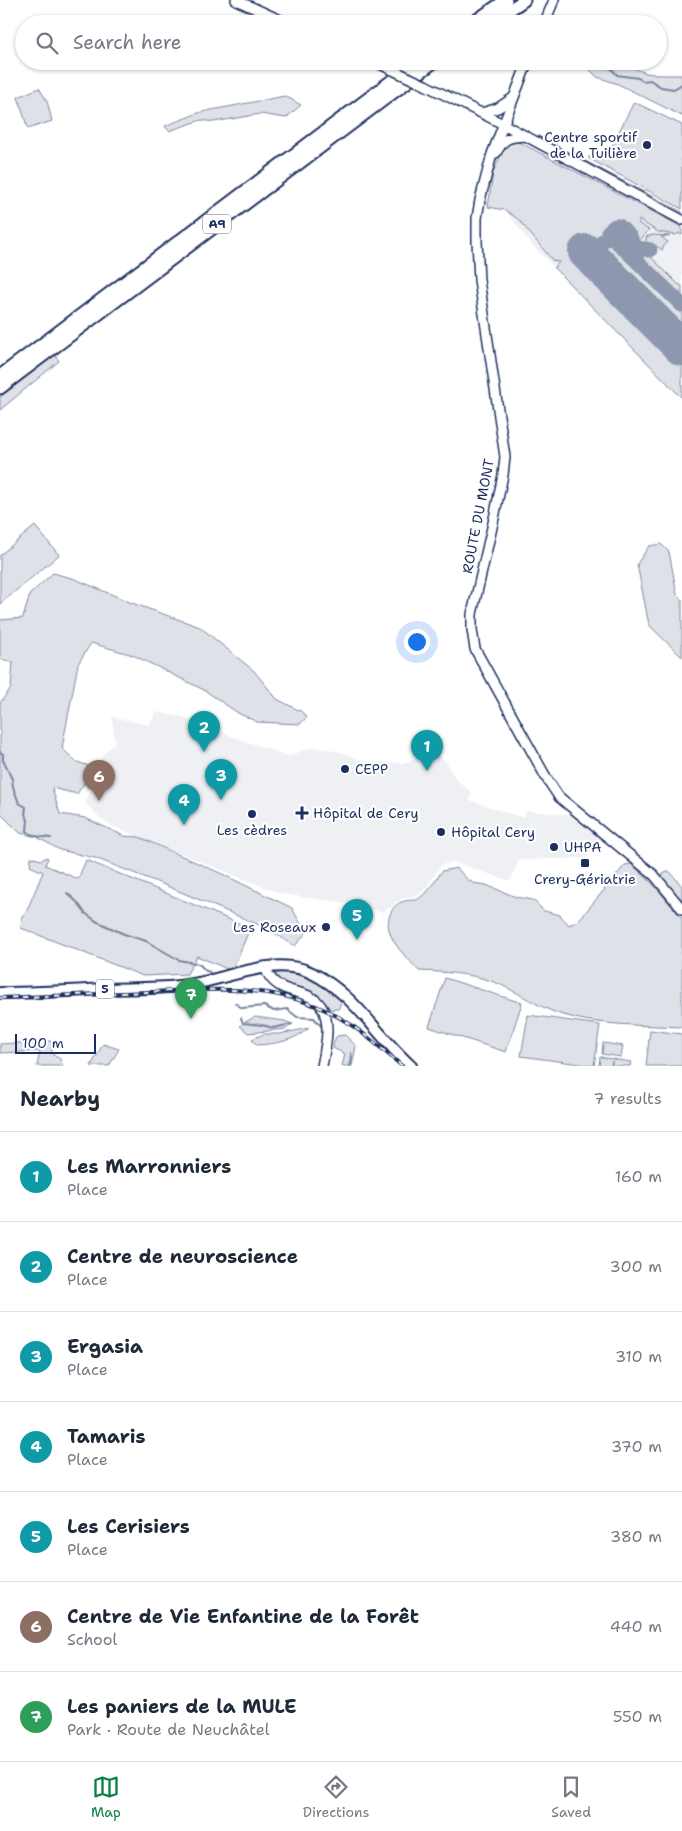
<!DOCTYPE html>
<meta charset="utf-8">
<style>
:root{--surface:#fff;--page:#f6f6f7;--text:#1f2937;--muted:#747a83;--line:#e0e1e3;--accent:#0b8043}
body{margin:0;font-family:"Shantell Sans",sans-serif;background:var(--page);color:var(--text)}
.scale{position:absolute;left:15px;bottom:12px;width:81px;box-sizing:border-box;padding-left:5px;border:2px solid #1b2f5e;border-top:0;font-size:14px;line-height:18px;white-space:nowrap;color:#1b2f5e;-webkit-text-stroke:4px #fff;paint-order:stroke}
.you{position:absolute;left:416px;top:641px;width:18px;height:18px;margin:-12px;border:4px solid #fff;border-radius:50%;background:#1a73e8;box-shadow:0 0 0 8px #1a73e833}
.badge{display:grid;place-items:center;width:32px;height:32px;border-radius:50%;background:var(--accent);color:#fff;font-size:16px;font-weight:700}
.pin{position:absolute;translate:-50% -41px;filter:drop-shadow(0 1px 2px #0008)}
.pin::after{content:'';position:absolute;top:26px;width:18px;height:15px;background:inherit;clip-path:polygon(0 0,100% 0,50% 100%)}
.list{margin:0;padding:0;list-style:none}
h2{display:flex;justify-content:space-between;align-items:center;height:65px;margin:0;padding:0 20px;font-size:21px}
h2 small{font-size:16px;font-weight:400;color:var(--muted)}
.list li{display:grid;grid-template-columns:32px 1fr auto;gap:15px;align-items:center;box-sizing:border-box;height:90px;padding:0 20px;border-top:1px solid var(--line)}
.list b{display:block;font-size:19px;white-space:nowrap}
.list p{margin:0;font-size:16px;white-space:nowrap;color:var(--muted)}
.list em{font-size:16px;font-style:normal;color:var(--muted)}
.icon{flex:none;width:28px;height:28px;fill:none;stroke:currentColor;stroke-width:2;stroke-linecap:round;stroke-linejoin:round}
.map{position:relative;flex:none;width:682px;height:1066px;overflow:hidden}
.search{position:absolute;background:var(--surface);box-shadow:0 1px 4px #0004;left:15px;right:15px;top:15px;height:55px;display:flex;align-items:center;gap:12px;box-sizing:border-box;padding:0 18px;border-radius:28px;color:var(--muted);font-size:19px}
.sheet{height:695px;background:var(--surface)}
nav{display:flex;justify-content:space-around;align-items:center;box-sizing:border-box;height:70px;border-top:1px solid var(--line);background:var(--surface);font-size:14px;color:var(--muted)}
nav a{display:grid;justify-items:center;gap:2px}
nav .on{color:var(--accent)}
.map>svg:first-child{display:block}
</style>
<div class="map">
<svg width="682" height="1066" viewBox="0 0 682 1066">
<rect width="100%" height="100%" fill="#fff"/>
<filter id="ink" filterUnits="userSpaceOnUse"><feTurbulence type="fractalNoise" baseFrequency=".02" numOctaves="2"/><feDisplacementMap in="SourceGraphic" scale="10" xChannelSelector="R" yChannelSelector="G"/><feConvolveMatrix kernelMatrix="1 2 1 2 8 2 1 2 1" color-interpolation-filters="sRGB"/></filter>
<g filter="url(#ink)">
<g fill="#eff0f4">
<polygon points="625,200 648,209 682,227 682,398 532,245 505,210"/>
<polygon points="156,712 183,717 191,721 197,720 231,736 288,756 314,747 342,752 363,761 395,763 405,763 417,757 423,751 438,755 446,762 455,778 472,793 469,800 523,818 526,811 573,815 598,837 587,858 519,860 510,881 454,862 441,865 426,888 417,896 403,898 395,903 394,906 381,912 353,904 282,894 114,827 101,819 85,802 98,779 102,756 115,742 112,717 150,725"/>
</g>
<g fill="#dee1e7" stroke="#7c88a2">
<polygon points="587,61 618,61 646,73 662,75 682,75 682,116 618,84 597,77 585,65"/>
<polygon points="39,88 47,101 52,121 28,129 18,97"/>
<polygon points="285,96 301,105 286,118 260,114 214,122 201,120 169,131 165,126 201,112"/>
<polygon points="634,102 682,125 682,209 588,158 592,154 604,161"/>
<polygon points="538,136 682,212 682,216 620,183 618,179"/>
<polygon points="512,141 521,143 682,227 682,235 678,233 676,235 658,232 639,220 639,224 649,230 642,238 638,240 617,219 579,258 682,361 682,398 554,268 559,262 553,261 518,219 505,210 488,207 493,172 505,146 503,144"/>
<polygon points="652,235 670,236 661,237 668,242 664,246 662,250 655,245 646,244 646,237"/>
<polygon points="609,242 616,244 682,310 682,335 604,257 601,252 602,247"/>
<polygon points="635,252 651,257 678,284 682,286 682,301 638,258"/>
<polygon points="55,355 59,361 0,410 0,397"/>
<polygon points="35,526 59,555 0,604 0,555"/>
<polygon points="661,544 669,552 677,594 682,599 682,657 649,625 637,564 649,546"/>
<polygon points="53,573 75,579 132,603 200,627 254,671 277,699 302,712 307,717 300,724 257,722 238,713 204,690 133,655 91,643 78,664 62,748 75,761 94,768 77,794 52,788 60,814 85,818 124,836 139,837 220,873 292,908 306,933 295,946 264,927 162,884 95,858 60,850 37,837 20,833 0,813 0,703 11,688 13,662 0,659 0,620 23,618 30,594"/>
<polygon points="31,857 41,860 47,857 48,858 45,865 78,879 86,860 250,928 232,971 197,956 187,974 143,976 21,928 22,916 25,915 43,872 30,866"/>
<path d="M 631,864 L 650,881 L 682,918 L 682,1027 C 643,1025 597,1026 560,1014 C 535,1006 515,989 491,981 C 468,973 443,972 419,971 C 405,955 380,935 391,912 C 397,901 405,900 417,900 L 428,891 L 442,871 L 457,868 L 466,878 L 473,883 L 486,885 L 516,897 L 533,900 L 544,911 L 560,915 L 569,925 L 578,921 L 625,865 Z"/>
<polygon points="669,871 682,886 682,903 662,879 663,874"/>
<path d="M 283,972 C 310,975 320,985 342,1000 L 338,1010 L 334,1008 L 333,1010 C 324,1006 322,995 312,991 C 300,986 287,986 277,978 L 276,973 Z"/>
<polygon points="445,978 522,1003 506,1052 429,1027"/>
<polygon points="528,1015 600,1025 594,1066 521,1056"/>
<polygon points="255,1017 285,1021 292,1024 286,1029 248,1033 240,1026 243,1023"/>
<path d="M 309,1028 C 294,1041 276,1044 256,1045 L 252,1039 L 264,1034 L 279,1034 Z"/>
<polygon points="650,1030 682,1034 682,1066 646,1066"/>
<polygon points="345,1035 356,1046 352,1066 342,1066 345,1054 333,1048 334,1041 337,1036"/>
<polygon points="52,1041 52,1054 60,1059 63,1066 37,1066 40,1051 0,1053 0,1044"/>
<polygon points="603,1043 623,1046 621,1057 602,1054"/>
<polygon points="103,1044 119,1049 109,1066 91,1066"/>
<polygon points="600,1057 631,1062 630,1066 612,1066 612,1061 611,1066 599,1066"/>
</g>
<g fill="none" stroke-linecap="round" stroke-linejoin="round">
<g stroke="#77839f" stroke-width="2">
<polyline points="594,61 601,67 611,68 617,75 638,78 643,81 650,80 661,87 674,89 682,84"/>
<path d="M 0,752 L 3,754 L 3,760 L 12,779 L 13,787 L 19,803 L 26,807 L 25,814 L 28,820 L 27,831 C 32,837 43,837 51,838"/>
<polyline points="67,893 77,902 85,913 96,921 124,934 146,941 179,960 199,964 206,971 210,972"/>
<polyline points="235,1003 242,1008 264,1006 274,1011 287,1009 297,1017 314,1018 322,1027"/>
<polyline points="241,1018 243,1023 262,1025 273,1028 292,1024"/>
<polyline points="350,1066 352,1059 351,1053"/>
</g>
<g stroke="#8d97ae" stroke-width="15">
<polyline points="608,232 615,226 619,226 631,238 629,249 633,257"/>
<polyline points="621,245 650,250"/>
<path d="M 599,266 C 592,254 598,237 613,238 L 682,305"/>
</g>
<polyline stroke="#8d97ae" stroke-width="36" points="586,252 682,348"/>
<g stroke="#1b2f5e" stroke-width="12">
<g id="secondary">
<polyline points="236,0 289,24"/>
<polyline points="544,24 554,0"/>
<polyline points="372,61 384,66"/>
<polyline points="528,61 492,154 480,200 477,218 477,241 479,280 505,457 503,475 493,523 472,614 472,630 475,649 547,779 559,797 654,875 682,909"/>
<polyline points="425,85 503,124 682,220"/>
<polyline points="482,113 498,108 513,98"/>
<path d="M 496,153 C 504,138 508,137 525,136"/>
<path d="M 265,967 C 278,1007 327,976 327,1031 C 327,1042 324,1055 322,1066"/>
</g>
</g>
<g stroke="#1b2f5e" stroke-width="14">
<path id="primary" d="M 0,993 C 34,993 68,991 103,989 C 128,988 153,989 179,986 C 221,983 273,953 312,973 C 356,995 376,1035 411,1066"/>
</g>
<g stroke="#1b2f5e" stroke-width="15">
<g id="highway">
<polyline points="471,24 506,0"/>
<polyline points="489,24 524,0"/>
<polyline points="0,376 418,61"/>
<polyline points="0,388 435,61"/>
</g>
</g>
<use href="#secondary" stroke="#fff" stroke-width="9"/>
<use href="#primary" stroke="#fff" stroke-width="10"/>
<use href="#highway" stroke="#fff" stroke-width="11"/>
<g stroke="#1b2f5e" stroke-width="4">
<path id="rail" d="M 0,998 C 49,996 98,994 148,992 C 204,990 262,984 316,1006 C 349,1019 375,1043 402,1066"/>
</g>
<use href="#rail" stroke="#fff" stroke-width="2" stroke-dasharray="5.5" stroke-linecap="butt"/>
<g stroke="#1b2f5e" stroke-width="12" stroke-linecap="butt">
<polyline id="secondary-bridge" points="384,66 425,85"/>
</g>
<use href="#secondary-bridge" stroke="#fff" stroke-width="9"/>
</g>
</g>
<g fill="#1b2f5e" stroke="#fff" stroke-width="2">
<circle cx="647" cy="145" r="5"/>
<circle cx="345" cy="769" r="5"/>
<path d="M299.5 805.5h5v5h5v5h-5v5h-5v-5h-5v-5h5z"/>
<circle cx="252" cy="814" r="5"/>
<circle cx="441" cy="832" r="5"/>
<circle cx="554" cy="847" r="5"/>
<rect x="580" y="858" width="10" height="10" rx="2.5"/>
<circle cx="326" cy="927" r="5"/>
</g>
<g text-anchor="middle" stroke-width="4.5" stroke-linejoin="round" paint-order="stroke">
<g fill="#fff" stroke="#5f6d8e" stroke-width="1">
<rect x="203" y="214.5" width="28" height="19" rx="4"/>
<rect x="96" y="979.5" width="18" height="19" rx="4"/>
</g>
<g font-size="12" font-weight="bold" fill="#1b2f5e">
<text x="217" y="228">A9</text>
<text x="105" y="993">5</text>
</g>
<g font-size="14" fill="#1b2f5e" stroke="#fff" text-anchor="start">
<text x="637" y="142" text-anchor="end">Centre sportif<tspan x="637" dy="16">de la Tuilière</tspan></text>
<text x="355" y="774">CEPP</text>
<text x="313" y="818">Hôpital de Cery</text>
<text x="252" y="835" text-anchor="middle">Les cèdres</text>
<text x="451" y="837">Hôpital Cery</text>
<text x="564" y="852">UHPA</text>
<text x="585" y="884" text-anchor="middle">Crery-Gériatrie</text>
<text x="316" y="932" text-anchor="end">Les Roseaux</text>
</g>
<g font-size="14" fill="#1b2f5e" stroke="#fff">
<text transform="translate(478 516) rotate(-79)" y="5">ROUTE DU MONT</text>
</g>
</g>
</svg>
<div class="scale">100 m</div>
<div class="you"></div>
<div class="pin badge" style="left:427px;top:771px;background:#0f9aa8">1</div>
<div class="pin badge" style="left:204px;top:752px;background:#0f9aa8">2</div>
<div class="pin badge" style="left:221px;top:800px;background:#0f9aa8">3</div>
<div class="pin badge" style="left:184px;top:825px;background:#0f9aa8">4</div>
<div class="pin badge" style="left:357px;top:940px;background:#0f9aa8">5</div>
<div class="pin badge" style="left:99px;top:801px;background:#8d6e63">6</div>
<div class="pin badge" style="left:191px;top:1019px;background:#2e9e5b">7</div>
<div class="search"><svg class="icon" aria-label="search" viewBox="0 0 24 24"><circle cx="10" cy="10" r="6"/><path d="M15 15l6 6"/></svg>Search here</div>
</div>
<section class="sheet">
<h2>Nearby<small>7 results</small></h2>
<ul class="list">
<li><span class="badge" style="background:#0f9aa8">1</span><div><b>Les Marronniers</b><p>Place</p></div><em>160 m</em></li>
<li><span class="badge" style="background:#0f9aa8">2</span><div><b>Centre de neuroscience</b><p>Place</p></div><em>300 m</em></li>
<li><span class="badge" style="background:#0f9aa8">3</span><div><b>Ergasia</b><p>Place</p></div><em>310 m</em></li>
<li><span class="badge" style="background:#0f9aa8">4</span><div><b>Tamaris</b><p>Place</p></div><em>370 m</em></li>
<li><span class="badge" style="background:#0f9aa8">5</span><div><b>Les Cerisiers</b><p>Place</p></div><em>380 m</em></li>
<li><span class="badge" style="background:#8d6e63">6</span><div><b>Centre de Vie Enfantine de la Forêt</b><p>School</p></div><em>440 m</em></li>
<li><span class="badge" style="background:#2e9e5b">7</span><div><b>Les paniers de la MULE</b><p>Park · Route de Neuchâtel</p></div><em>550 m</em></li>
</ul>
</section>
<nav>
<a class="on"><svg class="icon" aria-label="map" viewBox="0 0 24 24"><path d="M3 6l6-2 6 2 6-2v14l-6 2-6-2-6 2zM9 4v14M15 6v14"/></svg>Map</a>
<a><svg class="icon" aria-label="directions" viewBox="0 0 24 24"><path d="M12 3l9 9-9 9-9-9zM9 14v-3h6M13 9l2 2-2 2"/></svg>Directions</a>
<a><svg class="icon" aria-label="saved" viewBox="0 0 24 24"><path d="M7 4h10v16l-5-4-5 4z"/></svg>Saved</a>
</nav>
